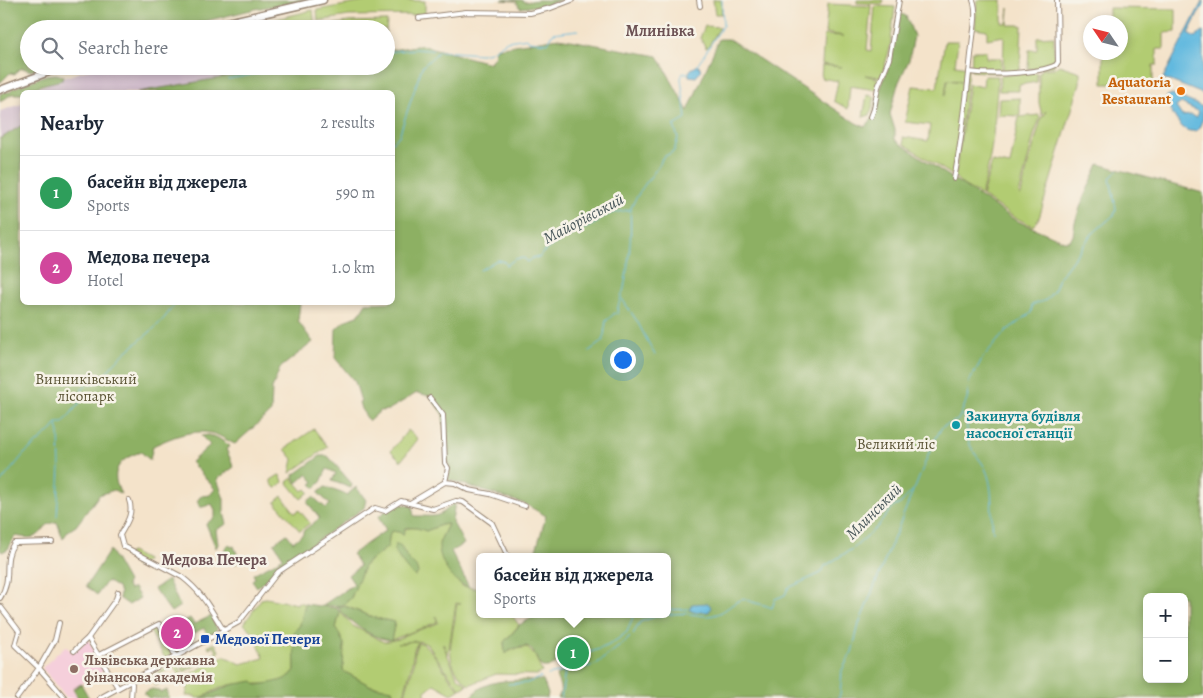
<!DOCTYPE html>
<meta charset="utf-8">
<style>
:root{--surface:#fff;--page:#f2f2f3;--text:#1f2937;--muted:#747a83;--line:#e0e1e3;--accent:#1a73e8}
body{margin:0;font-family:Alegreya,serif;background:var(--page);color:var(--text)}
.controls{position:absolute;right:15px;bottom:15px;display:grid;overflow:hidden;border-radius:8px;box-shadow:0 2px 8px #0003}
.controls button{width:45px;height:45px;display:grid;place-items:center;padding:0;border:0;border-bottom:1px solid var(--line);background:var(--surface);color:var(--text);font:25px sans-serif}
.compass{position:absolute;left:1083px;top:15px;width:45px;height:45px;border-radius:50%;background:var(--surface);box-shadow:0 2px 8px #0003;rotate:305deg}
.you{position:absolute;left:622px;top:359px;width:18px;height:18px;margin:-12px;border:4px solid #fff;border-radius:50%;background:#1a73e8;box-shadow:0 0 0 8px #1a73e833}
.badge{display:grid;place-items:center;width:32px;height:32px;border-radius:50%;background:var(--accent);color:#fff;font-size:16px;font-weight:700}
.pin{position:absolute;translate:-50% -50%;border:2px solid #fff;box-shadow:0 1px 5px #0006}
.popup{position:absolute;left:476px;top:553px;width:195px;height:65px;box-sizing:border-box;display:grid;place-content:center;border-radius:8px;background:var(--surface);filter:drop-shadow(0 1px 4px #0005);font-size:16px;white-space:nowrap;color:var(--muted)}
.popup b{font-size:19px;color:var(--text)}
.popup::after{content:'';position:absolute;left:50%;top:100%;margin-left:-10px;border:10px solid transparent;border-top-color:var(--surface)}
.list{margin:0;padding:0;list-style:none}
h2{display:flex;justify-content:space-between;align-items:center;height:65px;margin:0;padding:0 20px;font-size:21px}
h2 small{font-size:16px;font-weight:400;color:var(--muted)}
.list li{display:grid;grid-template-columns:32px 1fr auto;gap:15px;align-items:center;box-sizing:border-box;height:75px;padding:0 20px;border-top:1px solid var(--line)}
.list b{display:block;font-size:19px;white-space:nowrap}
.list p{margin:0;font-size:16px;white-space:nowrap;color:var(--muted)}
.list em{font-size:16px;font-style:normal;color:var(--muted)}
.icon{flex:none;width:28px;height:28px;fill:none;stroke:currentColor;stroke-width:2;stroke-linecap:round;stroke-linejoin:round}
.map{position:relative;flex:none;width:1203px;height:698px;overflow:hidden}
.search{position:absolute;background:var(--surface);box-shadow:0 2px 8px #0003;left:20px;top:20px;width:375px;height:55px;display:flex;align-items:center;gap:12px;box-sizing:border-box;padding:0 18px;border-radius:28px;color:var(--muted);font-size:19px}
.panel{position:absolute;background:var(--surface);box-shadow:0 2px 8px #0003;left:20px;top:90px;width:375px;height:215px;border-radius:8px}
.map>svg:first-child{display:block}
</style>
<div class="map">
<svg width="1203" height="698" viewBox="0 0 1203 698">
<rect width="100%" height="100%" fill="#f7f3e8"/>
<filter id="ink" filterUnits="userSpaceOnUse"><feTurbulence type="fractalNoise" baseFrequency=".02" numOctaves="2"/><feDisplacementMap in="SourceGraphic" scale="10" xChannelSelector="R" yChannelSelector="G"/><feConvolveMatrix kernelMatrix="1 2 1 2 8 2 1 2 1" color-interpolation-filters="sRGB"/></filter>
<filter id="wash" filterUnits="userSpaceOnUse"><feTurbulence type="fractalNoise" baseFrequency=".0096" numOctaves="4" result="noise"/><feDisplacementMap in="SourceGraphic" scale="20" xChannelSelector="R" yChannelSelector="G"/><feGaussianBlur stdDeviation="1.12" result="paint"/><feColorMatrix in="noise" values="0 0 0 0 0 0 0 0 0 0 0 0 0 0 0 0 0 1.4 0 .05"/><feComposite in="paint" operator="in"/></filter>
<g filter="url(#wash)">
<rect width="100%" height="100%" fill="#f4e3ca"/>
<polygon fill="#f5cfdb" points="88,639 105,670 72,689 77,698 67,698 42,668 65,646 73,652"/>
<g fill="#d1bdcc">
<polygon points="100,66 229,66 232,77 141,92 38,92 36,89 56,80"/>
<polygon points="22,104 22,128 0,145 0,111"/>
</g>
<g fill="#b2cc72" stroke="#767b48">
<polygon points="375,0 425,1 425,15 349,16 318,21 317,10"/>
<polygon points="713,0 721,0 722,14 715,14"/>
<polygon points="857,0 883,0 883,4 857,3"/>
<polygon points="977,0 1002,0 1002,23 1007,23 1009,8 1008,25 1022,25 1020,70 1005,73 1003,71 1004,36 987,39 987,30 975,28"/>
<polygon points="828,4 871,6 867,50 871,51 875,6 895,7 890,48 882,75 880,77 865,75 879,79 876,90 850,86 848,109 834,101 838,81 821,78 822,65 842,67 822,64 824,35 844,36 825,33"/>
<polygon points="1109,8 1176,9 1176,32 1164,33 1164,49 1157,49 1157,65 1153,65 1153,84 1103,84 1103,53 1120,52 1120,22 1109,22"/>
<polygon points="313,10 315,28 235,29 244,27"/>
<polygon points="387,21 386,33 386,29 319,29 319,27 349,22"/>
<polygon points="705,26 720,27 708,47 706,48 700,38"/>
<polygon points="1054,36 1054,66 1028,69 1029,50 1037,50 1037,37"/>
<polygon points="945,41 958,41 955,65 968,67 967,81 947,80 945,96 948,80 967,83 958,149 952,175 904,144 903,137 928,141 930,125 905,122 913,86 937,88"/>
<polygon points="972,51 986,51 986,58 1001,58 1001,72 1000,73 971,71"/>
<polygon points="1059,65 1080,72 1080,83 1039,218 1033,226 1014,217 982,196 992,162 1010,165 1019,117 1039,115 1040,118 1034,135 1019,195 1021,195 1028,165 1042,116 1044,116 1046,111 1042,115 1039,103 1039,73 1042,69 1055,68"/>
<polygon points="1032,72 1037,73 1037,82 1019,85 1019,91 999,91 1000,76"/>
<path d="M 984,76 L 998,76 C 995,117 993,156 981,195 L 963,185 L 955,177 L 969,84 L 983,87 Z"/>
<polygon points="867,95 875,97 870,115 863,117"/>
<polygon points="1020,98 1020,116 998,115 999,99"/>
<polygon points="314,429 328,447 290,473 293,459 285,449"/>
<polygon points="408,430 418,439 401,461 391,451"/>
<polygon points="279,475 281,476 283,482 277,488 275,488 271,483 271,480"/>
<polygon points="292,478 303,491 306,489 309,492 301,499 287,482"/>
<polygon points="282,496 295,513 299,510 310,523 300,531 275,502"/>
<path d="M 448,524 L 439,543 L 462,586 L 479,589 L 479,614 L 511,614 L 519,625 L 504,642 L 505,654 L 512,650 L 527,647 L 535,656 L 542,672 L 537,675 L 496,674 L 469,685 C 446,664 449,652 454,624 C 456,617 455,611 457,604 L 461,604 L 456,603 L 448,655 L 443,643 L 443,645 L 457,676 L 467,685 L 461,689 L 452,679 L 428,645 C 417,638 409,642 397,644 L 413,641 L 418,642 L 414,649 L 411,668 L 403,698 L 395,698 L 392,689 L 371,686 L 343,671 L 344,644 L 336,628 L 340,612 L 353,626 L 384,642 L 399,639 L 405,635 L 438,623 L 436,616 L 437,622 L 391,640 L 395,622 L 375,618 L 343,605 L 351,598 L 365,564 L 388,547 L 389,537 L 391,531 L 400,532 C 409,526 416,527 426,531 L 441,525 Z"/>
<polygon points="131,552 146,560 146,562 136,567 128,553"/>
<path d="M 266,598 L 297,604 L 298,602 L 305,604 L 300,625 L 294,632 L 295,670 C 282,691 249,681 230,685 C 221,687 209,693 201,698 L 196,698 L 195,696 L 186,696 L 188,688 L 185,681 L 188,675 L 224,656 L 241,664 L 264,658 L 253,632 L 244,624 L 261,599 Z"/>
<polygon points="158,626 173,654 165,658 150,631"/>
<polygon points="215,643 219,651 218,654 184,672 179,661 185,658 186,661 182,663 185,669 217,652 214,646 209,648 208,646"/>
<path d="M 418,643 L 422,643 C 437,653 445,677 460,689 L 452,694 L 434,684 L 425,691 L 425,695 L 429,698 L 404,698 L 413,667 L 415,650 Z"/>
<polygon points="176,663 182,673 179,675 174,667 154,677 156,684 161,683 155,686 150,676"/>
</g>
<g fill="#8db064" stroke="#646d41" fill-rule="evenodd">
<polygon points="0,0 307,0 255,9 173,29 29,29 29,66 43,66 31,71 23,68 18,70 15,74 10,73 0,83"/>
<polygon points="502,0 522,0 525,2 538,0 561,0 545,5 520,8 516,1"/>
<path d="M 899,13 L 906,16 L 914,36 L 909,60 L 898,84 L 890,114 L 895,130 L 895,140 L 1015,220 L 1064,241 L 1069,241 L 1073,236 L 1075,222 L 1083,199 L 1099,164 L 1203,193 L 1203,698 L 558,698 C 563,690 559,684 556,676 L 561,672 L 567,672 L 590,662 C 579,659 572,652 560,651 L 555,664 L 548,667 L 542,667 L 532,650 L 527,646 L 512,649 L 505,654 L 504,642 L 518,627 L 519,625 L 539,614 L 667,614 L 667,557 L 534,557 L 546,516 L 525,504 L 447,479 L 449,467 L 446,456 L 443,415 L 430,396 L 417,393 L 388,410 L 380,411 L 369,421 L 361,409 L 359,402 L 361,401 L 355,382 L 335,358 L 336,329 L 346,320 L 358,316 L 366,303 L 392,302 L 392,92 L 138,92 L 290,66 L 386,66 L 386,51 L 421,45 L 489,63 L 494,57 L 496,48 L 559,38 L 658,56 L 688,111 L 719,39 L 729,39 L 856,123 L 865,127 L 873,118 L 878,96 L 889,65 ZM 1147,597 L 1184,597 L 1184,679 L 1147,679 Z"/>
<polygon points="56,74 63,76 62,80 45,84 22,92 22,94 12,94 0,102 0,94 5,92 10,92 12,89 46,75"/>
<path d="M 22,125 L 22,302 L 300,303 L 298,321 L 313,342 L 280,368 L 272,389 L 271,412 L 235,444 C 227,441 219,434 210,433 C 191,429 170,438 153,446 L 150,460 L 141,452 C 118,459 109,472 121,494 L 114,490 L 99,495 L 76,526 L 68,531 L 63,539 L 57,522 C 42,524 46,531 36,536 C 30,539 22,537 15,536 L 8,549 L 2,552 L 0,550 L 0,139 Z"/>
<polygon points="208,435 218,438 230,446 226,449 234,467 217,479 224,499 224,513 227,524 216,530 218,544 216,548 206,524 215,517 215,510 212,504 203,507 200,507 197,501 201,496 210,495 215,489 191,462 210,445 201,436"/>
<polygon points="320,456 328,456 352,484 351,488 332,481 336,473 327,469 321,482 315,488 311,484 314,482 307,474 297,483 294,477 294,475"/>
<polygon points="325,487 347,495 356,487 366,500 364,508 282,565 279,560 283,557 274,543 287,534 293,542 303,534 303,531 320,518 307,502 313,497 326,508 330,504 318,493"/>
<path d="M 455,502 L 452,521 L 464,544 L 451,551 L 469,587 C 453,584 440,563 439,547 C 438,542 446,530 448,524 L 441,525 L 426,531 C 419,528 413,527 405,528 L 403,535 L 399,532 L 391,531 L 389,537 L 388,547 L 365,564 L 351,598 L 343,605 L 332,606 L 323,605 L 354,584 L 348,575 L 360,566 L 352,554 L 386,530 L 378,517 L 396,503 L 412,506 L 414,516 C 438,516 437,519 455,502 Z"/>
<polygon points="229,544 231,547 234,546 239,559 236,564 230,560 224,550"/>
<path d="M 396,544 L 400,545 L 408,559 L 416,567 L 418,573 L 416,576 L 414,576 C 406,569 399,559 394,550 Z"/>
<polygon points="110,550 128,582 126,584 129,590 134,588 140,598 129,605 119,598 120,593 118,588 107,581 97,595 86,586"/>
<polygon points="278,561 281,567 257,587 252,580 255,578 253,574"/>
<polygon points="168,580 180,606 171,612 154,589"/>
<path d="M 305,604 L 336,608 L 340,612 L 336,628 L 344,644 L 343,671 L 371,686 L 392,689 L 395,698 L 201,698 L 231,685 L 253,681 L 257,685 C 269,683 288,682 295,670 L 294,632 L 300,625 Z"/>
<path d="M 344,606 L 375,618 L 395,622 L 391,640 C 372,639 349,622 337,607 Z"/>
<polygon points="211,616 217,629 215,632 208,635 204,628 190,635 183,622 190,618 194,624"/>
<path d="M 543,680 L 548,694 L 547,698 L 471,698 C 483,676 520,681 543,680 Z"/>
<polygon points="81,684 89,698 78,698 73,689"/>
<polygon points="152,689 159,690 161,693 167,690 169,698 149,698 143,693"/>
</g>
<g fill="#62b9df" stroke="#4e727e" fill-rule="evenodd">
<polygon points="1203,0 1203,5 1188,34 1195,38 1203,31 1203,94 1163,78"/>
<path d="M 697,66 L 700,67 L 701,71 L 696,77 L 689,76 C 688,70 692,68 697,66 Z"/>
<path d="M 1172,94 L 1203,107 L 1203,119 L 1198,130 C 1180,137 1173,111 1166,102 L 1167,96 ZM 1181,103 L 1199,112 L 1196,118 L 1191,115 L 1182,116 L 1176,107 Z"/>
<polygon points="708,603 711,607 709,612 694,612 689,610 692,604"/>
</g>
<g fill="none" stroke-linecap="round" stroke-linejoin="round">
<g stroke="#62b9df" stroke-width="1">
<polyline points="386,52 415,49 481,54 490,52 507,41 527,38 529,41 548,43 553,33 578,30"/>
<polyline points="697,66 723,25 722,0"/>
<polyline points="228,79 300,66"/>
<polyline points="392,142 399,136 422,67 438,52"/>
<path d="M 480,270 L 497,260 L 503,261 L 507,265 L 515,259 L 524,258 L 528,262 L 534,257 L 539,258 C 546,244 584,230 598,222 C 601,220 604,216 607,215 C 614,212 623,211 630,210 C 635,198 644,185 652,175 C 656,169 660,166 662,158 L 674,151 L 678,138 L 674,126 L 686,119 L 681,78 L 683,73 L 688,73"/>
<polyline points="622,299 637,321 655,355"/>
<path d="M 617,314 C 617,306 622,297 624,288 C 629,261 632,237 630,210"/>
<polyline points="589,351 603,341 606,321 615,313"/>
<path d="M 962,413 C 970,426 965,435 971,447 C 974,454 980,459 984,466 C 995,486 990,510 993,532"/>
<path d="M 0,483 L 24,454 L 53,429 L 57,423 L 63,423 L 82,400 L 82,389 L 89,384 L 102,381 C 118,348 159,335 175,302"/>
<polyline points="57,516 60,468 59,433 57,425"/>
<polyline points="667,610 688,609"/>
<polyline points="571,651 580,656 607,646 618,639 627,632 634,614"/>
<polyline points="573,653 574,656 575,652"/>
<path d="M 548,675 L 595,665 L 626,641 L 633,634 L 640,622 C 653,616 676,612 691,614 C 698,615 707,617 714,615 C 727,612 732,601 745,599 C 751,603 764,604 772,608 L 775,599 L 785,595 L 788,588 L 819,574 L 825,566 L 855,547 L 877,527 L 893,507 L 900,504 L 915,488 L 932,445 L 942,427 L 958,420 L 967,400 L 969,382 L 984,356 L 1006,331 L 1031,313 L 1032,305 L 1046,300 L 1055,289 L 1059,278 L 1092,234 L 1114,215 L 1116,209 L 1110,178 L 1117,171"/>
<polyline points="508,684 527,683 541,677"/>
<polyline points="561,698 565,672"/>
<polyline points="838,698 840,695 842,670 852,652 859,624 913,491"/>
</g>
</g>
</g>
<g filter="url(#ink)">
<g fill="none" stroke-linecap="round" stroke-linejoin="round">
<g stroke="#988674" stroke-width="6">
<g id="street">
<polyline points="699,0 700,6"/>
<polyline points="419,18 466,12 530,13 551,8 572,0"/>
<path d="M 969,72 C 991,75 1037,74 1056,65 L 1058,62 L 1057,0"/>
<polyline points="871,117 874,109 878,87 889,59 899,0"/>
<path d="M 954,179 C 963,135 967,90 972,46 C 973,32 978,13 973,0"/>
<polyline points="430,398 443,415 445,463 448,468 445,482"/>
<path d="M 129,500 C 134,514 126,524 120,535 L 123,546 L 182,577 C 204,594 210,609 224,631"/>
<polyline points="410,503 445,482 455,483 469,490 490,494 525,506"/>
<path d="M 0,598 C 14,577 1,562 14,543 L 52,542"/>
<polyline points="0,606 19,631 15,645 39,668 17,698"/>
<polyline points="59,623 55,640 39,668 65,698"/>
<polyline points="88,638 118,688"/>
<polyline points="74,651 88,638 116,599 118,592"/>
<polyline points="99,655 159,624 176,657"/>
<polyline points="131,681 132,684 131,698"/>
<polyline points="100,698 239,622 278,572 375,508 385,511 401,501 433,509 456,501 463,502 492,523 508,557"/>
</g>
</g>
<g stroke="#988674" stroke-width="9">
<g id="primary">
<polyline points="197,29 323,0"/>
<polyline points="0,90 65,66"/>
</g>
</g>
<use href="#street" stroke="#fff" stroke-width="4"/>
<use href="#primary" stroke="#fff" stroke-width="6"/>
</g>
</g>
<circle fill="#e8710a" stroke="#f7f3e8" stroke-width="2" cx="1181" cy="91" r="5"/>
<circle fill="#0f9aa8" stroke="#f7f3e8" stroke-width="2" cx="956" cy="425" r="5"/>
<rect fill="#1a4fb4" stroke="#f7f3e8" stroke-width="2" x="200" y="634" width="10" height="10" rx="2.5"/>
<circle fill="#8d6e63" stroke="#f7f3e8" stroke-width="2" cx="74" cy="669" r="5"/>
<g text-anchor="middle" stroke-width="5" stroke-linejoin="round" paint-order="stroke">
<g font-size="15" font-weight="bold" fill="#c56008" stroke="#f7f3e8" text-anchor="end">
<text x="1171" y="87">Aquatoria<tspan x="1171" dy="17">Restaurant</tspan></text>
</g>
<g font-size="15" fill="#595233" stroke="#f7f3e8">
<text x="86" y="384">Винниківський<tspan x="86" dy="17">лісопарк</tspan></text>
<text x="896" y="449">Великий ліс</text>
</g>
<g font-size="15" font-weight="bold" fill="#0d838f" stroke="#f7f3e8" text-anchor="start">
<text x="966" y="421">Закинута будівля<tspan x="966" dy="17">насосної станції</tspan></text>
</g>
<g font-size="15" font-weight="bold" fill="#164399" stroke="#f7f3e8" text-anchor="start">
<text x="215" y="644">Медової Печери</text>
</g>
<g font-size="15" font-weight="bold" fill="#785e54" stroke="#f7f3e8" text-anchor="start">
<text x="84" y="665">Львівська державна<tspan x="84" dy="17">фінансова академія</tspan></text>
</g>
<g font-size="16" font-weight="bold" fill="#6c5254" stroke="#f7f3e8">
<text x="660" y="36">Млинівка</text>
<text x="214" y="565">Медова Печера</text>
</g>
<g font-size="16" font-style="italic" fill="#475558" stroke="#f7f3e8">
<text transform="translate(583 218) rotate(-28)" y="6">Майорівський</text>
<text transform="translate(873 511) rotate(-45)" y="6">Млинський</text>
</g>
</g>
</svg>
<div class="controls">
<button>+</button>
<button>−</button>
</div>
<svg class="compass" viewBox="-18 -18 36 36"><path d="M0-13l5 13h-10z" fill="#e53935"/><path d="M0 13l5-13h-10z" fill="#747a83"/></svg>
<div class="you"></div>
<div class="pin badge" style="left:573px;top:653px;background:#2e9e5b">1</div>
<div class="popup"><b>басейн від джерела</b>Sports</div>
<div class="pin badge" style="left:177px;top:633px;background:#d1479c">2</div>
<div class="search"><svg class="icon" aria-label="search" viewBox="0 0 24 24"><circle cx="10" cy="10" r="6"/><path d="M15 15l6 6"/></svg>Search here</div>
<section class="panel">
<h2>Nearby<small>2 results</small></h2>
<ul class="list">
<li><span class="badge" style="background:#2e9e5b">1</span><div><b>басейн від джерела</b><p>Sports</p></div><em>590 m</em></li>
<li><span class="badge" style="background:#d1479c">2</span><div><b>Медова печера</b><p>Hotel</p></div><em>1.0 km</em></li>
</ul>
</section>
</div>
